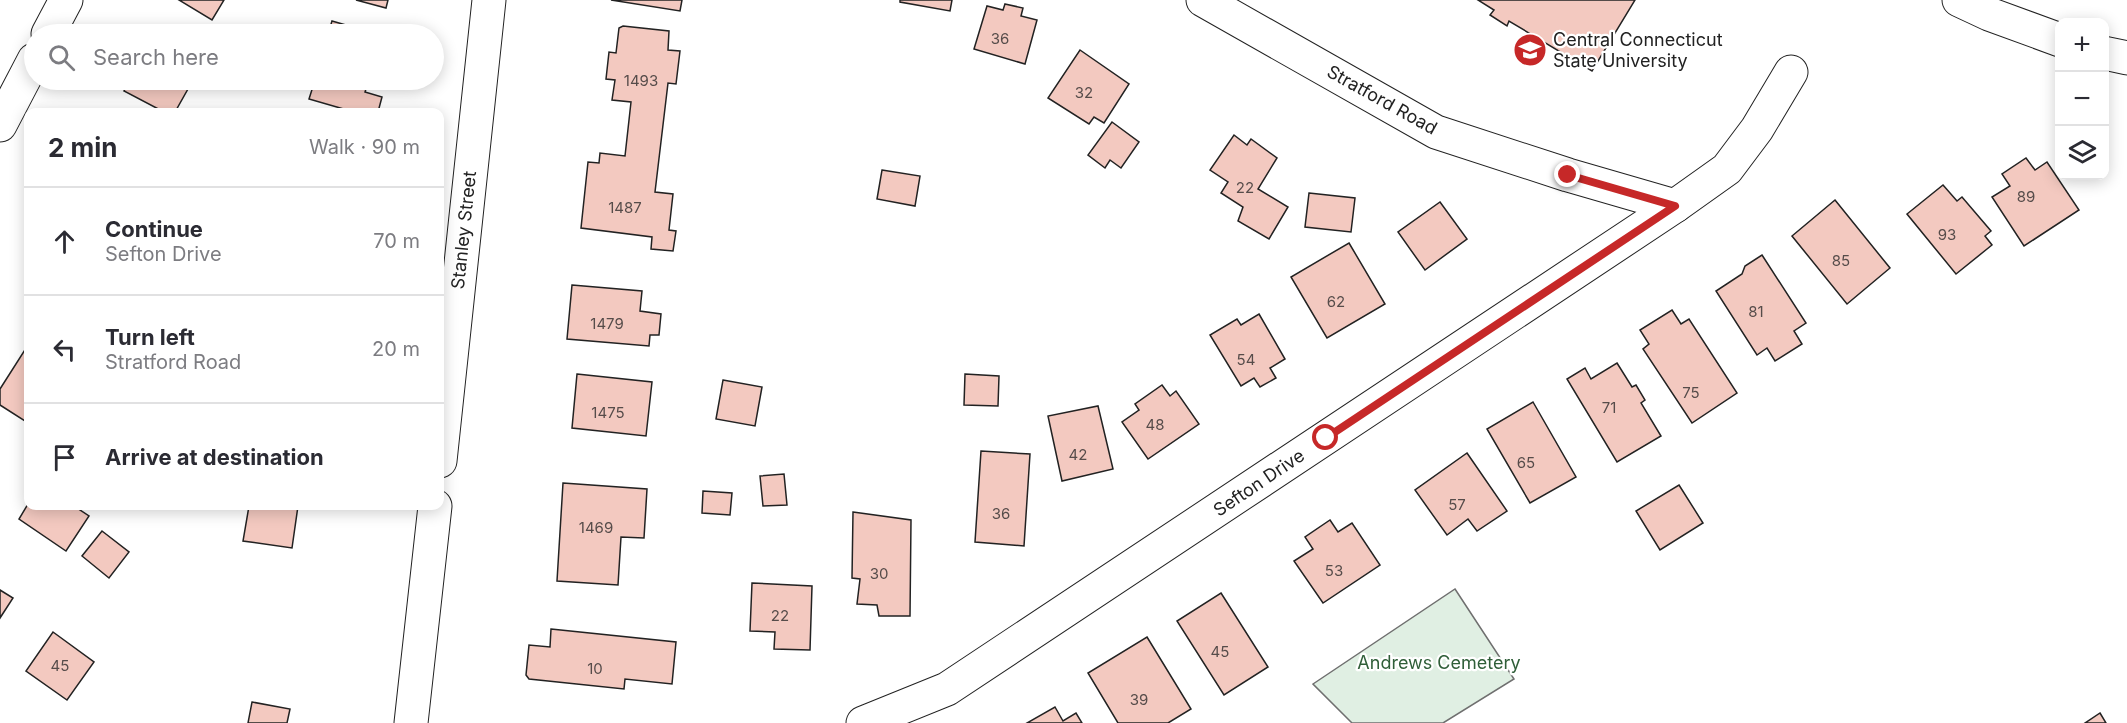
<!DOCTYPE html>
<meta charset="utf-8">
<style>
:root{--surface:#fff;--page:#f7f7f7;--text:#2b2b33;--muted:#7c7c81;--line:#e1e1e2}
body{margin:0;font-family:Inter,sans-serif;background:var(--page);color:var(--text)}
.controls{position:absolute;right:18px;top:18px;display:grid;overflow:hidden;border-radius:12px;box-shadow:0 3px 15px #0003}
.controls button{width:54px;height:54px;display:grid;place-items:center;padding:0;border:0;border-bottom:2px solid var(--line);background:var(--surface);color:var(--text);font:30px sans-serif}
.stop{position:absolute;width:18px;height:18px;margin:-14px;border:4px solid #c62828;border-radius:50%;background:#fff}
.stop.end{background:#c62828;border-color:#fff;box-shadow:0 2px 6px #0008}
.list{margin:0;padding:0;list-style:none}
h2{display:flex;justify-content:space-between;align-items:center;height:78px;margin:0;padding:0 24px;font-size:26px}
h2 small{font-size:20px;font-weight:400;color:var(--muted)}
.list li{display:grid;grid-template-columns:39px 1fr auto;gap:18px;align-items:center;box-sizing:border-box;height:108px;padding:0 24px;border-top:2px solid var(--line)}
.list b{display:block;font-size:22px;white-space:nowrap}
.list p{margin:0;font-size:20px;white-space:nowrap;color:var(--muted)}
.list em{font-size:20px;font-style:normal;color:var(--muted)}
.icon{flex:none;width:33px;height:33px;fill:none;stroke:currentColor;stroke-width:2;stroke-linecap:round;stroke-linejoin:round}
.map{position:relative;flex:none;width:2127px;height:723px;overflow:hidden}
.search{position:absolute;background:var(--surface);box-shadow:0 3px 15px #0003;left:24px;top:24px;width:420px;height:66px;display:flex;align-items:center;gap:15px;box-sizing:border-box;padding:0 21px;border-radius:33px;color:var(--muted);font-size:22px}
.panel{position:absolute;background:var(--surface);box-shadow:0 3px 15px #0003;left:24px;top:108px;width:420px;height:402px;border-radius:12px}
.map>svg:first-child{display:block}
</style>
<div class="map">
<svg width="2127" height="723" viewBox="0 0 2127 723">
<rect width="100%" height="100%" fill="#fff"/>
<polygon fill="#e0efe3" stroke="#6f6f6f" stroke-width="1.5" points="1455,589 1514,679 1443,723 1352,723 1313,684"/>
<g fill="#f3c9c0" stroke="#222" stroke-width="1.5">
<polygon points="179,0 224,0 212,20"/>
<polygon points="356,0 388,0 386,8"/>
<polygon points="611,0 682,0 680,11"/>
<polygon points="900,0 952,0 950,11 900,2"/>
<polygon points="1478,0 1635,0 1592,71 1509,21 1507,26 1490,15 1494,10"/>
<polygon points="1005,4 1023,8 1021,16 1037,20 1025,64 974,49 987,6 1003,10"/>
<polygon points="332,21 377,34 328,34"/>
<polygon points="623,26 669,31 668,50 680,51 676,84 668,83 655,192 673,194 669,230 676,231 673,251 651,249 652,237 581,228 588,162 599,163 600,153 625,156 631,102 612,100 615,80 606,79 609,52 616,53 619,28"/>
<polygon points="1080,50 1129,84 1104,123 1094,117 1089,124 1048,98"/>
<polygon points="130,80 193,80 175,112 164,112 124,91"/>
<polygon points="315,80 369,80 365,92 382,97 378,112 354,112 309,99"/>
<polygon points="1112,122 1139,142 1121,168 1110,160 1105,168 1088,155"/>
<polygon points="1234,135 1247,145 1251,139 1277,158 1258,189 1288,207 1269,239 1238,221 1243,207 1221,193 1228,182 1210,170"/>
<polygon points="2026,158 2035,170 2047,162 2079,210 2024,246 1992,197 2010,186 2002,174"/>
<polygon points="882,170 920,176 915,206 877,199"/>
<polygon points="1943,185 1957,201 1962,197 1991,231 1985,236 1992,245 1956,274 1907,214"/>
<polygon points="1309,193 1355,198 1351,232 1305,227"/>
<polygon points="1835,200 1890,268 1847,304 1792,236"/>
<polygon points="1440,202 1467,239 1425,270 1398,232"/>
<polygon points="1349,243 1385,304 1327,338 1291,277"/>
<polygon points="1762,255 1806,323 1794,331 1802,344 1775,361 1767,348 1757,355 1716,291 1742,274 1745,266"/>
<polygon points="572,285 642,291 640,311 661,314 659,335 650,335 649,346 567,339"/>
<polygon points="1672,310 1681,324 1689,319 1737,393 1692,423 1643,349 1649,344 1640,330"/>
<polygon points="1259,314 1285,359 1270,368 1276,378 1260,387 1254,378 1241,386 1210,335 1237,319 1241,325"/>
<polygon points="28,345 28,423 0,405 0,389"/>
<polygon points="1617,363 1632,387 1636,385 1645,400 1641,403 1661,436 1617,462 1567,379 1585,368 1591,379"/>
<polygon points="577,374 652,382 646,436 572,428"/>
<polygon points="965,374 999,376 998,406 964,405"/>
<polygon points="723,380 762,387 755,426 716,419"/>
<polygon points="1162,385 1170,396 1176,391 1199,424 1148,459 1122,422 1139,410 1135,404"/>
<polygon points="1533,402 1576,477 1530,503 1487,429"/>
<polygon points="1098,406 1113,469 1062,481 1048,416"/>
<polygon points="981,451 1030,454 1024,546 975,542"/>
<polygon points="1467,453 1507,511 1477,531 1468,519 1447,535 1415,490"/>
<polygon points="784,474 787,505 763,506 760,476"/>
<polygon points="563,483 647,489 644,538 621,537 618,585 557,581"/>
<polygon points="1679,485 1703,523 1660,550 1636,511"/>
<polygon points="703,491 732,493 730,515 702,513"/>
<polygon points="28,504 74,506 89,516 66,551 19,519"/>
<polygon points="249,506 298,506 292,548 243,541"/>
<polygon points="853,512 911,520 910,616 879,616 877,605 857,604 860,579 852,578"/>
<polygon points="1330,520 1338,532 1352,523 1380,565 1323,603 1294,561 1313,549 1305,537"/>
<polygon points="102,531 129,552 109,578 82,556"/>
<polygon points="752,583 812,586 810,650 774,649 775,632 750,631"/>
<polygon points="0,590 13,598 0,618"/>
<polygon points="1221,593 1268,667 1224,695 1177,621"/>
<polygon points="551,629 676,642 672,684 625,679 624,689 529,679 526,675 529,645 550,647"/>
<polygon points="53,632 94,662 67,700 26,671"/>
<polygon points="1147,637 1191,709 1168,723 1118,723 1088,673"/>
<polygon points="252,702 290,709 287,723 248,723"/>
<polygon points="1055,707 1063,721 1076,713 1082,723 1027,723"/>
<polygon points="2100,713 2106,723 2085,723"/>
</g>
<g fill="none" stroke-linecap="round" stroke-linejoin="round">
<g stroke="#222" stroke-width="35">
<g id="minor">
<polyline points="1203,0 1436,132 1568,175 1675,206"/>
<polyline points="48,34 66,0"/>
<polyline points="0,125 34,60"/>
<polyline points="863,723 947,689 1675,206 1727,169 1757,129 1791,72"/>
</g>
</g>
<g stroke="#222" stroke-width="35">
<g id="tertiary">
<polyline points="1959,0 1989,14 2060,40"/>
<polyline points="2104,53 2127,58"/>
</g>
</g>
<g stroke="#222" stroke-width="35">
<g id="secondary">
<polyline points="440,461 489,0"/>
<polyline points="411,723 435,506"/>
</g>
</g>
<use href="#minor" stroke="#fff" stroke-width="33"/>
<use href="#tertiary" stroke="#fff" stroke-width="33"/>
<use href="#secondary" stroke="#fff" stroke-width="33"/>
</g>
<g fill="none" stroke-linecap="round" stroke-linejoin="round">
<polyline stroke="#c62828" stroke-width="8" points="1326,438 1675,206 1568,175"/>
</g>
<defs>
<g id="university-disc" transform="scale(1.725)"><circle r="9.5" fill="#c62828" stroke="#fff"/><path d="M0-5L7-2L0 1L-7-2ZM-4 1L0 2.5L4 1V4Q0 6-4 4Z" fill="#fff"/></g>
</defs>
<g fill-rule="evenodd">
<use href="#university-disc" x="1530" y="50"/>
</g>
<g text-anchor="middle" stroke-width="4.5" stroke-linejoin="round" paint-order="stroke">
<g font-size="15" fill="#564c4a">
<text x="1000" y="44">36</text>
<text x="641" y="86">1493</text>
<text x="1084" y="98">32</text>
<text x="1245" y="193">22</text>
<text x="2026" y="202">89</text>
<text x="625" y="213">1487</text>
<text x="1947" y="240">93</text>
<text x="1841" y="266">85</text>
<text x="1336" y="307">62</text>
<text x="1756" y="317">81</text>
<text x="607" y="329">1479</text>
<text x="1246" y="365">54</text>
<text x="1691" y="398">75</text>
<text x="1609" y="413">71</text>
<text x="608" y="418">1475</text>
<text x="1155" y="430">48</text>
<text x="1078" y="460">42</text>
<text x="1526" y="468">65</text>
<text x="1457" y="510">57</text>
<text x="1001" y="519">36</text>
<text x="596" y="533">1469</text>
<text x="1334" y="576">53</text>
<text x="879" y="579">30</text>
<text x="780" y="621">22</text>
<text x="1220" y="657">45</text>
<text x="60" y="671">45</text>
<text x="595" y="674">10</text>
<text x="1139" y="705">39</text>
</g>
<g font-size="18" fill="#222" stroke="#fff" text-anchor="start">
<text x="1553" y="46">Central Connecticut<tspan x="1553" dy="21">State University</tspan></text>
</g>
<g font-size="18" fill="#222" stroke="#fff">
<text transform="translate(1382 100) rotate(29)" y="6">Stratford Road</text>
<text transform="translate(464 230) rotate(-84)" y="6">Stanley Street</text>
<text transform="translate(1259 483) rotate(-34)" y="6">Sefton Drive</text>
</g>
<g font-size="18" fill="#2f5e38" stroke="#fff">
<text x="1439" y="669">Andrews Cemetery</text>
</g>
</g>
</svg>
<div class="controls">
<button>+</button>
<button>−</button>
<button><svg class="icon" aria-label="layers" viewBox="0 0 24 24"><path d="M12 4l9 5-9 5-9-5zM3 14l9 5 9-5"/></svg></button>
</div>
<div class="stop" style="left:1326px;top:438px"></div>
<div class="stop end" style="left:1568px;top:175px"></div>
<div class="search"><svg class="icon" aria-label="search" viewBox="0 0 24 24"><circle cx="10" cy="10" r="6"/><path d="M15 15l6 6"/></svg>Search here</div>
<section class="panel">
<h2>2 min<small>Walk · 90 m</small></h2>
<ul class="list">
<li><svg class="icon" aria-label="ahead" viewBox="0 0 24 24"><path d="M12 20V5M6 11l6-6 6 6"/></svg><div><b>Continue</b><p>Sefton Drive</p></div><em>70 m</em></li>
<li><svg class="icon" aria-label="left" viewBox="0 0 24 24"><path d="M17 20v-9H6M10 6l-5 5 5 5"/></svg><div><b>Turn left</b><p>Stratford Road</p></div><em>20 m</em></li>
<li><svg class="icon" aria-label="arrive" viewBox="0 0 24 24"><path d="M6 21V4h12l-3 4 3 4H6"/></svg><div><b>Arrive at destination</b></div></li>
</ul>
</section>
</div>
